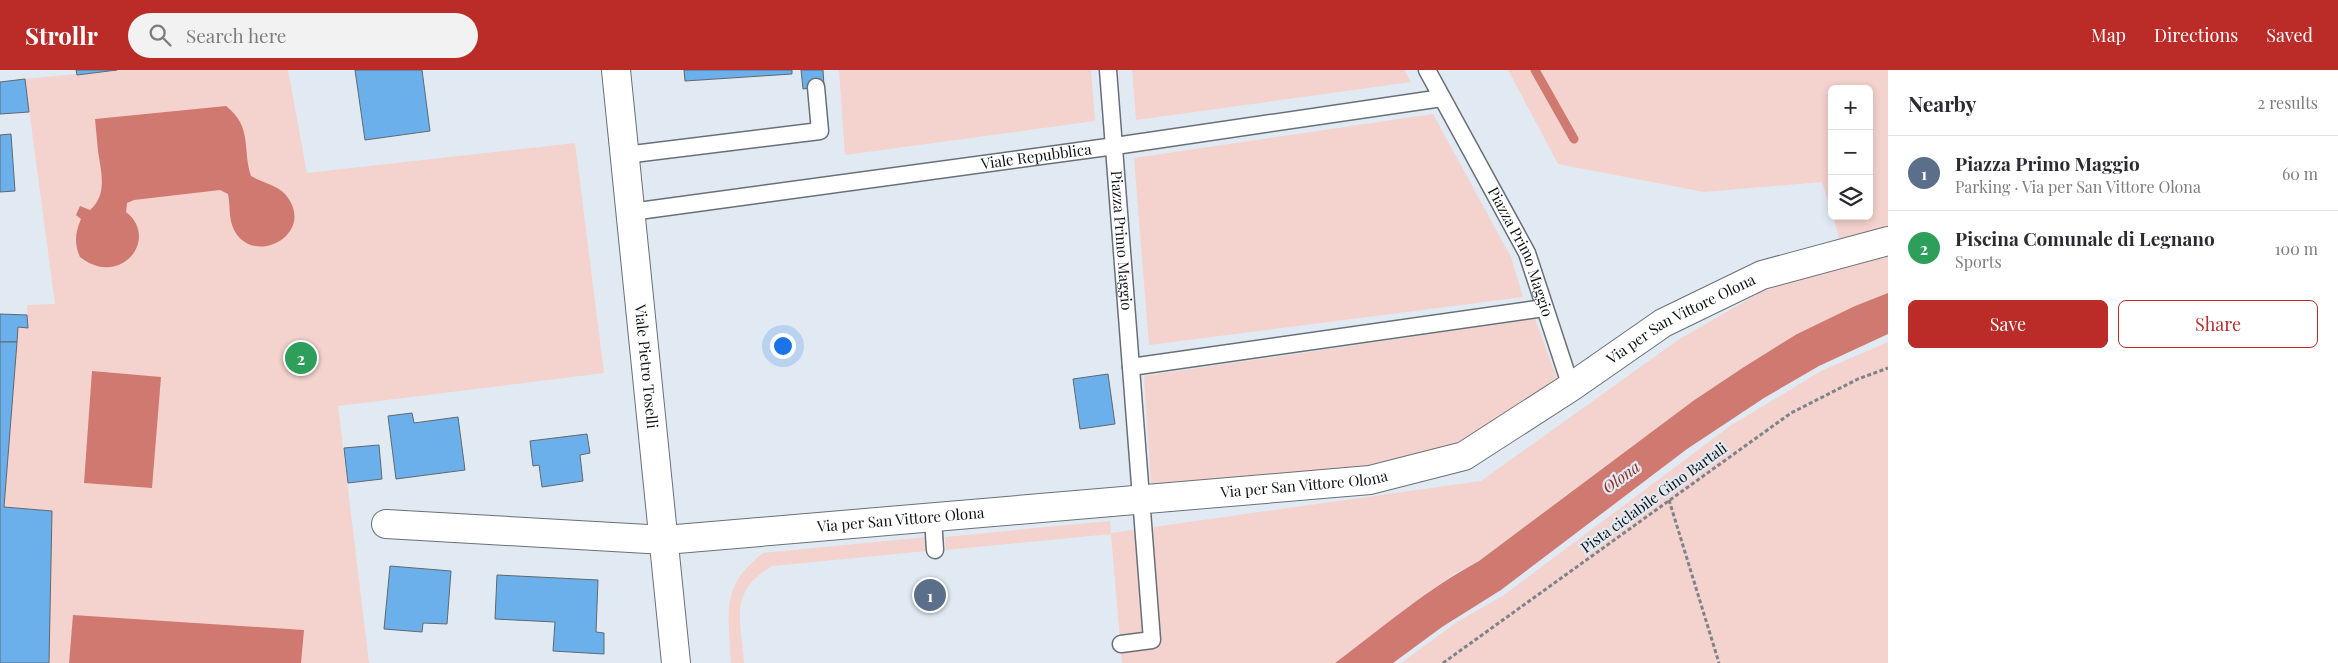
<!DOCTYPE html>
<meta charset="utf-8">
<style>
:root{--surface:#fff;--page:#f2f2f3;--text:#2b2b33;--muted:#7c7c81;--line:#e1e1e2;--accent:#bb2c29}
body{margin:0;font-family:"Playfair Display",serif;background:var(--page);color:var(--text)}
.controls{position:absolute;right:15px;top:15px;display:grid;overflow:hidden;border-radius:8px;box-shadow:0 2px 8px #0003}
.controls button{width:45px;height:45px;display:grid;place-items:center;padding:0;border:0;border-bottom:1px solid var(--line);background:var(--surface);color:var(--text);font:25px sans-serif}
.you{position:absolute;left:782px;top:275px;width:18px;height:18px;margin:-12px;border:4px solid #fff;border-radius:50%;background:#1a73e8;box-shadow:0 0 0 8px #1a73e833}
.badge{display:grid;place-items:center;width:32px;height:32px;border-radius:50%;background:var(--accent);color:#fff;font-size:16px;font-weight:700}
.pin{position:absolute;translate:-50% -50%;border:2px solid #fff;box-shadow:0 1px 5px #0006}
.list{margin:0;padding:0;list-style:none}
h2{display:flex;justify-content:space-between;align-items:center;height:65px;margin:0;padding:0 20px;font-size:21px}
h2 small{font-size:16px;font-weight:400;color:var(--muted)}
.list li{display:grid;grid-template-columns:32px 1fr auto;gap:15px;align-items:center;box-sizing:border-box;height:75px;padding:0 20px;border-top:1px solid var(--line)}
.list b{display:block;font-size:19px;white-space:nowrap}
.list p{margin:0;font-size:16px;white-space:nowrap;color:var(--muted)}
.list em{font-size:16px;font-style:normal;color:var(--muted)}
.actions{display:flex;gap:10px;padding:15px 20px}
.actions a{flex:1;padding:11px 0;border:1px solid var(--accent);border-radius:8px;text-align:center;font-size:18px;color:var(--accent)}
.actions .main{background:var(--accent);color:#fff}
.icon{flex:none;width:28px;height:28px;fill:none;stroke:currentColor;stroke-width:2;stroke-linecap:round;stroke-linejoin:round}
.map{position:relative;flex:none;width:1888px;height:593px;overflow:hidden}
header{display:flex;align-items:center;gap:30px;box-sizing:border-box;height:70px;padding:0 25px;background:var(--accent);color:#fff}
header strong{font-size:24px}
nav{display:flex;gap:28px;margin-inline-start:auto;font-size:18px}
.search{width:350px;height:45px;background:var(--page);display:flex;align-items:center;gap:12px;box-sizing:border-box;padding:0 18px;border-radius:28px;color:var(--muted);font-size:19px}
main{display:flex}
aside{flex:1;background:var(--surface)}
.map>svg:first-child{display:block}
</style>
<header>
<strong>Strollr</strong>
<div class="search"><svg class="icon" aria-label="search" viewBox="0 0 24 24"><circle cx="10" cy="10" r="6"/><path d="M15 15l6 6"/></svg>Search here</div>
<nav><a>Map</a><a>Directions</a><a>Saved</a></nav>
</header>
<main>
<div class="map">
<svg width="1888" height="593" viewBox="0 0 1888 593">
<rect width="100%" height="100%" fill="#e1eaf2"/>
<g fill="#f4d2cd">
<polygon points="117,0 288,0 307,103 575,73 604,303 338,336 369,593 0,593 0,272 17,272 18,257 28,258 27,235 55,234 25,9"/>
<polygon points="839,0 1091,0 1095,51 845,85"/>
<polygon points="1132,0 1404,0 1411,12 1136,50"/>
<polygon points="1508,0 1888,0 1888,160 1840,172 1833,146 1869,146 1869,19 1832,19 1832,143 1822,112 1704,122 1558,94"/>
<polygon points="1433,44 1511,187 1523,227 1149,275 1134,88"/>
<polygon points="1888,181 1888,223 1855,236 1797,264 1744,297 1693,331 1479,491 1454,504 1422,527 1335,593 1122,593 1111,464 946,480 945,467 1110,451 1111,463 1481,411 1678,270 1761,222"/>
<polygon points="1535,249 1558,311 1461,371 1372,397 1151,414 1144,306"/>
<polygon points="1888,272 1888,593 1401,593 1457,552 1504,525 1730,356 1821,301"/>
<path d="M 927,467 L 927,481 L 772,496 C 728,522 741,549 744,593 L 731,593 C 729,543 719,517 763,483 Z"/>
</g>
<g fill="#d07970">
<path d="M 226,36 C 253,57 242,79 251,106 C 261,112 277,115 285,124 C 320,165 248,201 232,155 C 229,145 230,134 228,124 L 220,120 L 134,130 L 127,133 L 126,142 C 160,168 121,219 80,187 C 74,173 75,163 81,149 L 76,145 L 80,136 L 90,140 C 108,124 101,102 98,81 C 97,70 96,60 95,49 Z"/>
<path d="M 1888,223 L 1888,264 L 1819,296 L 1764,328 L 1687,379 L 1501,520 L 1442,557 L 1393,593 L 1335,593 C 1382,558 1427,519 1479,491 L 1693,331 L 1744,297 L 1797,264 L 1855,236 Z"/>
<polygon points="92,301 161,307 152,418 84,413"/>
<polygon points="73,545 304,560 301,593 69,593"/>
</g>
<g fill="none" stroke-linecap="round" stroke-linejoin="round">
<polyline stroke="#d07970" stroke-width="9" points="1535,0 1574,69"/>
</g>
<g fill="#6bb0ea" stroke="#606870">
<polygon points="76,0 117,0 77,5"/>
<polygon points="355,0 422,0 430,61 365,70"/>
<polygon points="684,0 792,0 792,4 685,11"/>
<polygon points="801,0 823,0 824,16 803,19"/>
<polygon points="25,9 29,42 0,44 0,12"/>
<polygon points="11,64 15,121 0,122 0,65"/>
<polygon points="0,244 27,245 28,258 18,257 17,272 0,272"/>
<polygon points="0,272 17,272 4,437 52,441 49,593 0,593"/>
<polygon points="1108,304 1115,354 1080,359 1073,309"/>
<polygon points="412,343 414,353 458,347 465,400 396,409 388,346"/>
<polygon points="587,364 590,383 580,385 583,411 542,417 539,395 533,396 530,371"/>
<polygon points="379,375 382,409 348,413 344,378"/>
<polygon points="390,496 451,501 447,554 423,553 422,562 384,559"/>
<polygon points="497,505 598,510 596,562 604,563 604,584 553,581 555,552 495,549"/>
</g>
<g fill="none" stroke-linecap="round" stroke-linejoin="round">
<g stroke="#687077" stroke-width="19">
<g id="service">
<path id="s1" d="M 1108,0 L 1152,570 L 1121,574"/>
<path id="s2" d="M 1427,0 L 1527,183 L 1571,317"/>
<polyline points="625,85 820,61 816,17"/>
<path id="s3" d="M 631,142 L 1115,76 L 1442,28"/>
<polyline points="1131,297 1544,238"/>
<polyline points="933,448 935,480"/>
</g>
</g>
<g stroke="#687077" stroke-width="30">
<g id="minor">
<path id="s4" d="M 386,454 L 665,470 L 1370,410 L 1464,386 L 1571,317 L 1663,253 L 1762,205 L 1888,171"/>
</g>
</g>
<g stroke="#687077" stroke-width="30">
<g id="primary">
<path id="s5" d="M 616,0 L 676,593"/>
</g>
</g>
<g stroke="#7d8389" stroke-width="3" stroke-dasharray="4 2.5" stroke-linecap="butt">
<polyline points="1669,430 1719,593"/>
<polyline points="1443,593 1791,343 1858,309 1888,298"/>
</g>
<use href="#service" stroke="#fff" stroke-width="16"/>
<use href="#minor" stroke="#fff" stroke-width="28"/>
<use href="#primary" stroke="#fff" stroke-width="28"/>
</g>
<g text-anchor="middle" stroke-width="4.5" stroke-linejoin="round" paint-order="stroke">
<g font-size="15" fill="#0e1214" stroke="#e1eaf2">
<text dy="5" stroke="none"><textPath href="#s3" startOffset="409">Viale Repubblica</textPath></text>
<text dy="5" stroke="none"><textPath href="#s1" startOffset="171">Piazza Primo Maggio</textPath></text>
<text dy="5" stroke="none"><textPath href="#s2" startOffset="205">Piazza Primo Maggio</textPath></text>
<text dy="5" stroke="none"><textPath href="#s4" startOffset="1341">Via per San Vittore Olona</textPath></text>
<text dy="5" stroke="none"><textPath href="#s5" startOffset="298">Viale Pietro Toselli</textPath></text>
<text dy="5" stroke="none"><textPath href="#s4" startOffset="921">Via per San Vittore Olona</textPath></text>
<text transform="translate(1654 428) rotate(-36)" y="5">Pista ciclabile Gino Bartali</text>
<text dy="5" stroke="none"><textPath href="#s4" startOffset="516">Via per San Vittore Olona</textPath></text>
</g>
<g font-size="16" font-style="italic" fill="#932b27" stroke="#e1eaf2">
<text transform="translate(1621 407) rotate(-36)" y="6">Olona</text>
</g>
</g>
</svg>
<div class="controls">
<button>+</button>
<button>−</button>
<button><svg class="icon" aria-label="layers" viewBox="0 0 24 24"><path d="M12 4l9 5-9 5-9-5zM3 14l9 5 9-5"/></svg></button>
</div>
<div class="you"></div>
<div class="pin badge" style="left:930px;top:525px;background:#5c6f8a">1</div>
<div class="pin badge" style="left:301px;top:288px;background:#2e9e5b">2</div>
</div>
<aside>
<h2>Nearby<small>2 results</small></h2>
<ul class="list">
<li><span class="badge" style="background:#5c6f8a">1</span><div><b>Piazza Primo Maggio</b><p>Parking · Via per San Vittore Olona</p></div><em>60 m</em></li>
<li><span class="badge" style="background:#2e9e5b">2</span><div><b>Piscina Comunale di Legnano</b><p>Sports</p></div><em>100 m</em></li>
</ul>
<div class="actions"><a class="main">Save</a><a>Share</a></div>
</aside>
</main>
